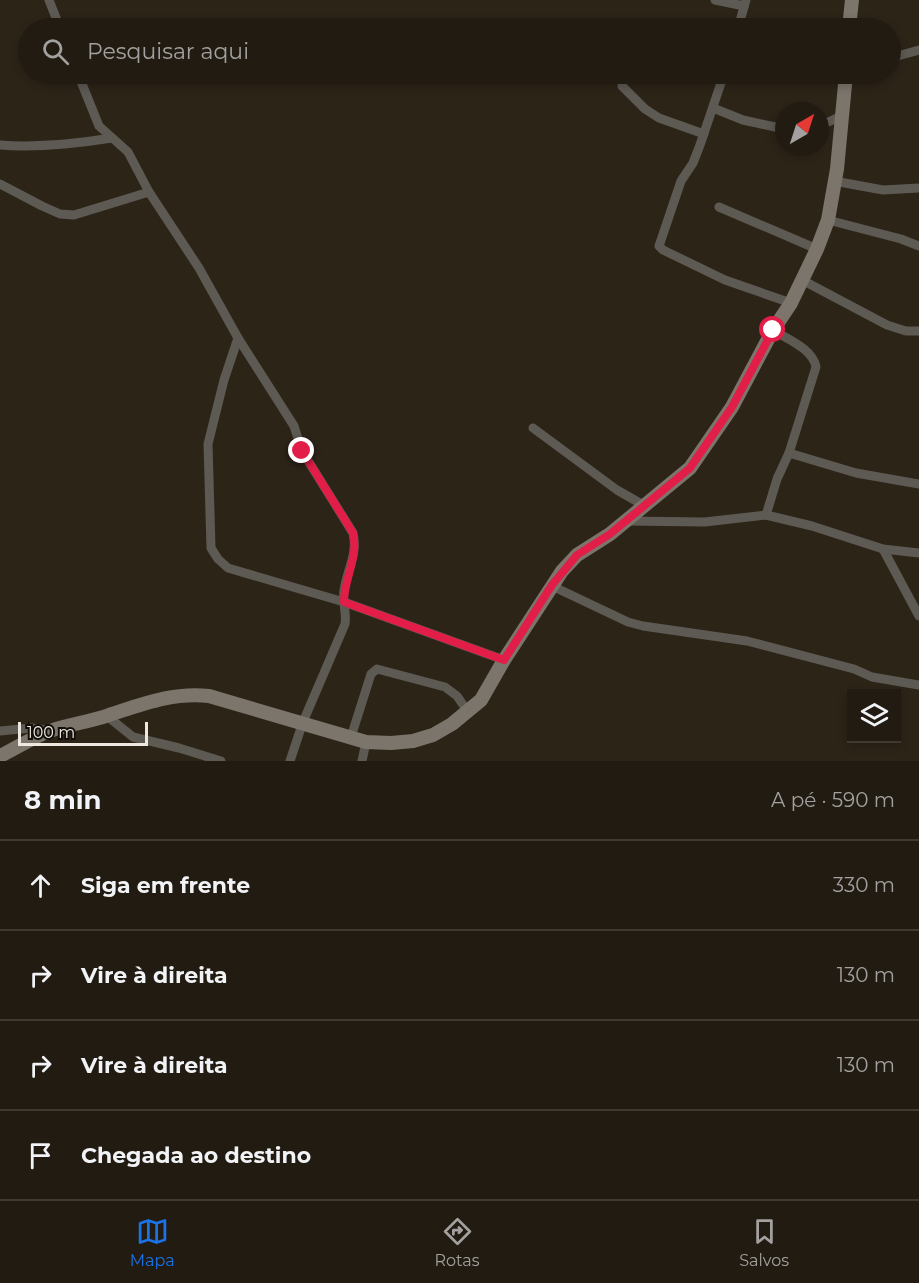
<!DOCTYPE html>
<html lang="pt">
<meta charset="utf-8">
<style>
:root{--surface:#221b12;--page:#2e2820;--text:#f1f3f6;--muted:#a2a19f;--line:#3f3932;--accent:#1a73e8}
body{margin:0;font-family:Montserrat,sans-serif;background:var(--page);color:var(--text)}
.controls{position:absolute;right:18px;bottom:18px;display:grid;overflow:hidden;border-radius:0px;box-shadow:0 3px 9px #0003}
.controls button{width:54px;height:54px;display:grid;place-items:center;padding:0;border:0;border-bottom:2px solid var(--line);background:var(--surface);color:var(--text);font:30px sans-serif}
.compass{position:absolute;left:775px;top:102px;width:54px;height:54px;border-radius:50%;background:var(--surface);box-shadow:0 3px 9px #0003;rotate:39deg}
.scale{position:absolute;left:18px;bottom:15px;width:130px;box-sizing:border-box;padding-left:6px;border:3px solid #ede8e0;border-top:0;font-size:16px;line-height:21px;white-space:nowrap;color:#ede8e0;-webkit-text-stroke:4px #120e09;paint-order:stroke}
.stop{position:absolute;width:18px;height:18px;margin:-14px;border:4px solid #e11d48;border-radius:50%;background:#fff}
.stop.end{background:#e11d48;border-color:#fff;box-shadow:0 2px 6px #0008}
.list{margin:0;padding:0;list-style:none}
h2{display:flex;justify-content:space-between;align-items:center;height:78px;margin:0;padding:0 24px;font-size:26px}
h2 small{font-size:20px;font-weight:400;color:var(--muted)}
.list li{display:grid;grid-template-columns:39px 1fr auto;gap:18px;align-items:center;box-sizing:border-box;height:90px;padding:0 24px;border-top:2px solid var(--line)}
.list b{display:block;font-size:22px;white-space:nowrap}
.list em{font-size:20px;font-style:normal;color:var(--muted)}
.icon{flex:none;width:33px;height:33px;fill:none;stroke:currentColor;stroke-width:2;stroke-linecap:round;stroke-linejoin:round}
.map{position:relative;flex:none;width:919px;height:761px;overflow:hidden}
.search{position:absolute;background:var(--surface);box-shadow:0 3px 9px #0003;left:18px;right:18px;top:18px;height:66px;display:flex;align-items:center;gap:15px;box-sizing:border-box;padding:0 21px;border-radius:33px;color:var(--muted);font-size:22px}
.sheet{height:438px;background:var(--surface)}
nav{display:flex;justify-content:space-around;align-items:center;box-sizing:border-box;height:84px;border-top:2px solid var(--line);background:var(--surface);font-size:16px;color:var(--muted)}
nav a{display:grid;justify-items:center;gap:3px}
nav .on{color:var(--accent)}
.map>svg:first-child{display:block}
</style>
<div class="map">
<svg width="919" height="761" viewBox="0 0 919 761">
<rect width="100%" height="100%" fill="#2d2418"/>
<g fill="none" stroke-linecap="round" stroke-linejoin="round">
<g stroke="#5d5953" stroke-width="9">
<polyline points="49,0 60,28"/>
<polyline points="715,0 744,6"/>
<polyline points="738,28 746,0"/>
<polyline points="890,58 919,50"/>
<path d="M 78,74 L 99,126 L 128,152 L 149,192 L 199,268 L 238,338 L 294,426 L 302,451 L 353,533 C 358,554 347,570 344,590 C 342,602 347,613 345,624 L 303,722 L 290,761"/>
<polyline points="724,74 700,145 693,163 681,181 659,246 663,250 725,280 791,303"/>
<polyline points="622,86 645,109 659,118 704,134"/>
<polyline points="713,108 743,120 784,129"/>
<polyline points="820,126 841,116"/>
<path d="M 0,145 C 38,148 74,144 112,138"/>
<polyline points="834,181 883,190 919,188"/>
<polyline points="0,184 42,206 60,214 74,215 149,192"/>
<polyline points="719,207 817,249"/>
<polyline points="828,220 901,239 919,246"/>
<polyline points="802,280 887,325 906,331 919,331"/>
<polyline points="238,338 224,380 208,444 211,548 218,559 228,568 344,602 504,660"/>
<polyline points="533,428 617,490 645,506"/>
<polyline points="789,453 856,473 919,484"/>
<path d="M 766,515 L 777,479 L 789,453 L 816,367 C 813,349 787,339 773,330"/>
<polyline points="626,521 705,522 766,515 812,526 883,549 919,553"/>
<polyline points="883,549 919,616"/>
<polyline points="552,586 628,622 643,626 747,641 854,669 872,677 919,685"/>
<polyline points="107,716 133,737 179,748 221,761"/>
<polyline points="0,731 31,728 48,730"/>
<polyline points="351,737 371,674 377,669 445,687 457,696 468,712"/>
<polyline points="362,761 366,742"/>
</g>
<g stroke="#7c756c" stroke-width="14">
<polyline points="849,28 852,0"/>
<path d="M 0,756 C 17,748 33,737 50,731 C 69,724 90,722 109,715 C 143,704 173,692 209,696 L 366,742 L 391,743 L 413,741 L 433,735 L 452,724 L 481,700 L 504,660 L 562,571 L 577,555 L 610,534 L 690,468 L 732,407 L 773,330 L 791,303 L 817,249 L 828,220 L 837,169 L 846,74"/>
</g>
</g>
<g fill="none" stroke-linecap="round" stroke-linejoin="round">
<path stroke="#e11d48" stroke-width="8" d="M 302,451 L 353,533 C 359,557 344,578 344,602 L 504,660 L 552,585 L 577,555 L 610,534 L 690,468 L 732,407 L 773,330"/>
</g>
</svg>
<div class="controls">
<button><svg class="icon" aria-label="layers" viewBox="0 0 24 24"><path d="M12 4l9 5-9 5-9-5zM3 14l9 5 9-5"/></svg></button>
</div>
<svg class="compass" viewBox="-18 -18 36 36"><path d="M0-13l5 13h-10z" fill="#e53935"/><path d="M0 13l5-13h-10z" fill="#a2a19f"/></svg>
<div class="scale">100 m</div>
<div class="stop" style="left:773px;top:330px"></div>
<div class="stop end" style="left:302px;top:451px"></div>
<div class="search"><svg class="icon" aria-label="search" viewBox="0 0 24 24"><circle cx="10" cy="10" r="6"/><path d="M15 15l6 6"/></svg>Pesquisar aqui</div>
</div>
<section class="sheet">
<h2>8 min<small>A pé · 590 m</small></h2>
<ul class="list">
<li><svg class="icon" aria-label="ahead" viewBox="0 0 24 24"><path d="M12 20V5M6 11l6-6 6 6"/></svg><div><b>Siga em frente</b></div><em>330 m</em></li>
<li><svg class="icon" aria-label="right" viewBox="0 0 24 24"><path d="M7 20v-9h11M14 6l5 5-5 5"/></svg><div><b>Vire à direita</b></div><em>130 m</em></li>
<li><svg class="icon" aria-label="right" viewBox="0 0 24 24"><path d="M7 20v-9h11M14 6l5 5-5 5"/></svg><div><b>Vire à direita</b></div><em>130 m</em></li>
<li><svg class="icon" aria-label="arrive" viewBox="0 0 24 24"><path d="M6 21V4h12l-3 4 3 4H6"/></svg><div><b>Chegada ao destino</b></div></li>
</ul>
</section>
<nav>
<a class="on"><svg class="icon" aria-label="map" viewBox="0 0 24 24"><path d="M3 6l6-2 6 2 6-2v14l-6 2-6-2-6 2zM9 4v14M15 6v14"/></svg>Mapa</a>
<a><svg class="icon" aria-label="directions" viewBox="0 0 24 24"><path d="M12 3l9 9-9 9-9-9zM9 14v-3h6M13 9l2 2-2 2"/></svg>Rotas</a>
<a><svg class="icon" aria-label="saved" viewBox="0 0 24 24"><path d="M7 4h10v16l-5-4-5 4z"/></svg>Salvos</a>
</nav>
